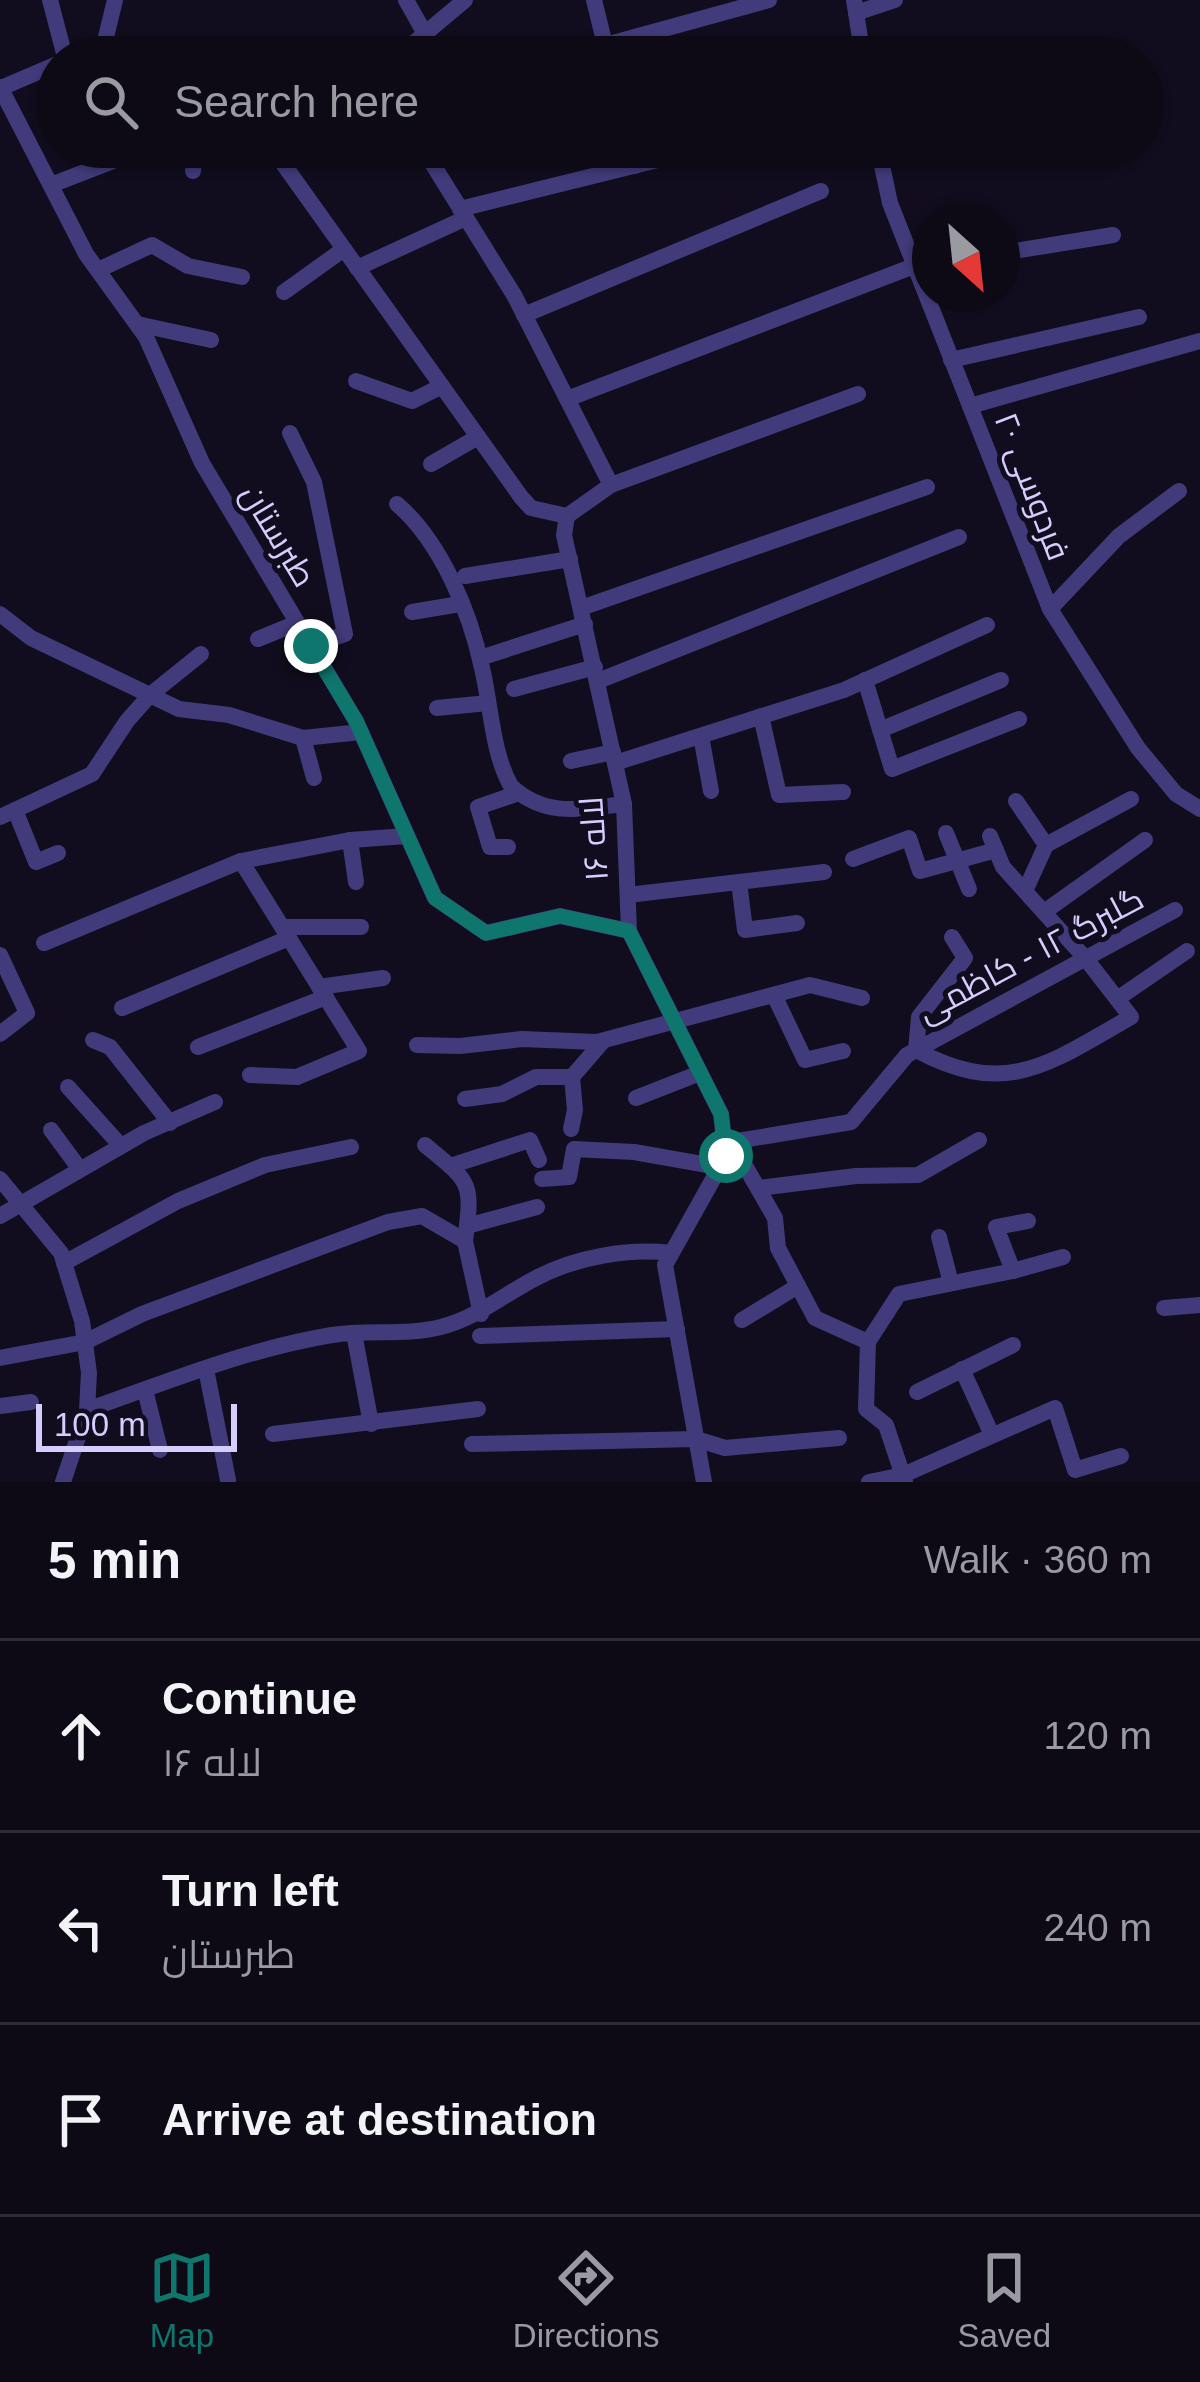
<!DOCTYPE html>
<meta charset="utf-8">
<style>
:root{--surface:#0d0a16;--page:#1b1823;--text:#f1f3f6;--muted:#9a9aa1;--line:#2d2b35;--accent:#0f766e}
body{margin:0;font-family:Helvetica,Cairo,sans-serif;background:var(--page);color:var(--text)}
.compass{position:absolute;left:912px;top:204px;width:108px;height:108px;border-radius:50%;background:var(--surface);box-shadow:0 3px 9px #0004;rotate:153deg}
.scale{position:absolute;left:36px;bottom:30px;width:201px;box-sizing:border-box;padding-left:12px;border:6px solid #d5cdfc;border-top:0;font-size:33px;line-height:42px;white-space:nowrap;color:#d5cdfc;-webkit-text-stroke:9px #110d1e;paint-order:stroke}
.stop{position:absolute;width:36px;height:36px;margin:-27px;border:9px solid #0f766e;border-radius:50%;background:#fff}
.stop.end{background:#0f766e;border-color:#fff;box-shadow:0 3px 12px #0008}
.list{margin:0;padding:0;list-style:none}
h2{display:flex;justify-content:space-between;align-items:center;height:156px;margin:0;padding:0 48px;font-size:51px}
h2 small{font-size:39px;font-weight:400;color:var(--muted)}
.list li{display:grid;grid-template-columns:78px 1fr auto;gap:36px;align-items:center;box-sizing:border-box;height:192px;padding:0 48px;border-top:3px solid var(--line)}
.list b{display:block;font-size:45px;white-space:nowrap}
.list p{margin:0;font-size:39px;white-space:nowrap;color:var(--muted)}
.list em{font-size:39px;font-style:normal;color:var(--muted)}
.icon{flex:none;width:66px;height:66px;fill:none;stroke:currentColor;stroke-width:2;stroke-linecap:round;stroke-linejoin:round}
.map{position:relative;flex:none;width:1200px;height:1482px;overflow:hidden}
.search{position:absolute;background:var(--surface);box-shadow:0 3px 9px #0004;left:36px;right:36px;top:36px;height:132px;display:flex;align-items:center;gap:30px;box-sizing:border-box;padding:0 42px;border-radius:66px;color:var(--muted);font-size:45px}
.sheet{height:732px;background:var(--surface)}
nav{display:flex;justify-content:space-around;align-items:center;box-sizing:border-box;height:168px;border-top:3px solid var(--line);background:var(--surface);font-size:33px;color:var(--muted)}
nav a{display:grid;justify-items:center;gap:6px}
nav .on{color:var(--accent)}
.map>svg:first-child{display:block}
</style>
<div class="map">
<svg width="1200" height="1482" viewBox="0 0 1200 1482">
<rect width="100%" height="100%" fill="#110d1e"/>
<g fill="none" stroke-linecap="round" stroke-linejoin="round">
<g stroke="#413b7b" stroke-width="16">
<polyline points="50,0 65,57"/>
<polyline points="406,0 438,57"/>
<polyline points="594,0 608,57"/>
<polyline points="854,0 863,57"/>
<polyline points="856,13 895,0"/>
<polyline points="74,57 104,45 115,0"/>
<polyline points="250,57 252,54"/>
<polyline points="397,57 465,0"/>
<polyline points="562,57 769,0"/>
<polyline points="0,87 86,254 146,337 202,463 356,721 435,898 486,933 560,916 629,931"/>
<polyline points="1,88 57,64"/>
<polyline points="422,147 514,295 611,485 567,516"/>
<polyline points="630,147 635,166"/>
<polyline points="878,147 890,203 1050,609 1138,748 1176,794 1200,809"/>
<polyline points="277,155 521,497 531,508 567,516"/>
<polyline points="193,171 195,147"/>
<polyline points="51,185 149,147"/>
<polyline points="460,209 710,147"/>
<polyline points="1002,253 1113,235"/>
<polyline points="357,268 466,218"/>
<polyline points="98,270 152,245 188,266 242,277"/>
<polyline points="284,292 344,249"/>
<polyline points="524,315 821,191"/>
<polyline points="137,324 211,340"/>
<polyline points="951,360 1139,317"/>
<polyline points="356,381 412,401 442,386"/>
<polyline points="567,399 914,266 930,264"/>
<polyline points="970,406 1200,341"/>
<polyline points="290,433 314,482 345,634 311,646"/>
<polyline points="431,464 478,437"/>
<polyline points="611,485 858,394"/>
<path d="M 397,504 C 441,542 470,612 482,668 C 491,705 492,753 511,786 C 545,818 582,809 624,804"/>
<polyline points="567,516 564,535 624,804 629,931 721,1114 726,1156 665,1265 704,1482"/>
<polyline points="465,576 570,559"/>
<polyline points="581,608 927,487"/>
<polyline points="1050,609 1119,536 1179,491"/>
<polyline points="412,612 460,604"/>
<polyline points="0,614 31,638 179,709 229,715 303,738 361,732"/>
<polyline points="258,639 297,623"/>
<polyline points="480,658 585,624"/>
<polyline points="865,680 892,769 1019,719"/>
<polyline points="598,681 959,537"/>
<polyline points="514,689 595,667"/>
<polyline points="437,708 488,703"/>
<polyline points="761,716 779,795 843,792"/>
<polyline points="880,730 1001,680"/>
<polyline points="701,736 711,791"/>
<polyline points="303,738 314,778"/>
<polyline points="571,761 613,752"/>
<polyline points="615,763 844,690 987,625"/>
<polyline points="1016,801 1046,845"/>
<polyline points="15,810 36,862 58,853"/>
<polyline points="0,817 92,774 127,721 150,695 201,654"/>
<polyline points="946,833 969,889"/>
<polyline points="350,840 356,882"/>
<polyline points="508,847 490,847 478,807 519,793"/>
<polyline points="853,859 909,838 920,871 996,850"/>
<polyline points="241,861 350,840 407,836"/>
<polyline points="739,882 745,930 797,923"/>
<polyline points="1025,891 1046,845 1131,799"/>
<polyline points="628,895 824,872"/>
<polyline points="1044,912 1145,840"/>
<polyline points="283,927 361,927"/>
<path d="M 952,937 L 965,958 L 919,1017 L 916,1050 C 1007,1099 1050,1063 1131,1017 L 1086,959 L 1003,867 L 990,836"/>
<polyline points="44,943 241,861 359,1051 297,1077 250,1075"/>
<polyline points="0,955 27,1013 0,1034"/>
<polyline points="319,987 383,978"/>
<polyline points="774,995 805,1060 843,1051"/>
<polyline points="1117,999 1187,951"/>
<polyline points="122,1008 289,938"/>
<polyline points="93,1040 110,1047 170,1123"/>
<polyline points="417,1045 460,1046 522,1039 597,1042 810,985 862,998"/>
<polyline points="198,1047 326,997"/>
<polyline points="68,1087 121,1146"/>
<polyline points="636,1098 700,1073"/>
<polyline points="465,1099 502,1094 536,1077 572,1077"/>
<polyline points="571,1129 575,1110 572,1077 603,1041"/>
<polyline points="51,1130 79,1168"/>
<polyline points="729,1138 775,1218 778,1248 815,1318 868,1342 866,1409 886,1425 905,1482"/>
<polyline points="731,1142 851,1122 907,1055 1175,910"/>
<path d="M 425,1145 C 471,1183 473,1181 465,1241"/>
<polyline points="450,1166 530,1140 539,1160"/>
<polyline points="0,1179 61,1253 82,1321 89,1373 87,1410 63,1482"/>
<polyline points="542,1179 569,1177 574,1149 634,1152 719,1167"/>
<polyline points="759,1188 856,1176 918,1175 979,1140"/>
<polyline points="0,1216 144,1133 215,1102"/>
<polyline points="467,1226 537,1207"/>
<polyline points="939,1237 951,1283"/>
<polyline points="64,1263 178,1201 265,1165 351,1147"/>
<polyline points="1013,1271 1063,1257"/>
<polyline points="1164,1308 1200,1305"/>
<polyline points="742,1320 798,1286"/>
<polyline points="354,1333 371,1424"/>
<polyline points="480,1336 677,1329"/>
<polyline points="868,1342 899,1294 1013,1271 996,1227 1028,1221"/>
<polyline points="0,1358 85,1342 142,1314 388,1222 422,1216 465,1241 481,1314"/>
<polyline points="206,1369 228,1480"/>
<polyline points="962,1369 992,1435"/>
<polyline points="145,1390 160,1450"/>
<polyline points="917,1392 1013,1345"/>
<polyline points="0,1406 31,1402"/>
<path d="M 87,1410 C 167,1382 247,1349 332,1335 C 367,1329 406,1336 441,1327 C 479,1317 504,1294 538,1277 C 577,1257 628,1248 671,1253"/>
<polyline points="273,1434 478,1409"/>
<polyline points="472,1444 696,1439 725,1448 839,1438"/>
<polyline points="869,1482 903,1475 1055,1408 1075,1470 1121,1456"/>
</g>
</g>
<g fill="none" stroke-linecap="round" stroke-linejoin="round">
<polyline stroke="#0f766e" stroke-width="15" points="311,646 356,721 435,898 486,933 560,916 629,931 721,1114 726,1156"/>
</g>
<g text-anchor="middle" stroke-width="10" stroke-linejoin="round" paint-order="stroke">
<g font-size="33" fill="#d5cdfc" stroke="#110d1e">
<text transform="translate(1033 486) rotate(69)" y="12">فردوسی ۲۰</text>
<text transform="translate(279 535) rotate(59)" y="12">طبرستان</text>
<text transform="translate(593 839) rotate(-94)" y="12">لاله ۱۶</text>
<text transform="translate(1030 954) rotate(-28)" y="12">گلبرگ ۱۲ - کاظمی</text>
</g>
</g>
</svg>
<svg class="compass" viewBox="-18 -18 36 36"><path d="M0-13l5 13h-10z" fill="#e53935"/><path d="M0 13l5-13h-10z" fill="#9a9aa1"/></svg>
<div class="scale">100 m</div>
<div class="stop" style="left:726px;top:1156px"></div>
<div class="stop end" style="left:311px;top:646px"></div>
<div class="search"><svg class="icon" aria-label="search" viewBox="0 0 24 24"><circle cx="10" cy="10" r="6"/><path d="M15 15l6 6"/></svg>Search here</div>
</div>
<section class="sheet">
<h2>5 min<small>Walk · 360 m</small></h2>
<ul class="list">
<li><svg class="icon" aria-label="ahead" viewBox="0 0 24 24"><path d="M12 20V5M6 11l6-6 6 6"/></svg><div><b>Continue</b><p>لاله ۱۶</p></div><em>120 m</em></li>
<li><svg class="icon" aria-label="left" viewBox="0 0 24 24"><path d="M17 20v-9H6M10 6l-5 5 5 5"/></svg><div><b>Turn left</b><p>طبرستان</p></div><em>240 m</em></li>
<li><svg class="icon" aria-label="arrive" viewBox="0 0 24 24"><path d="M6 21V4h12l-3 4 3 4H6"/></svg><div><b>Arrive at destination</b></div></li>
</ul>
</section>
<nav>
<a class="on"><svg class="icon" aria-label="map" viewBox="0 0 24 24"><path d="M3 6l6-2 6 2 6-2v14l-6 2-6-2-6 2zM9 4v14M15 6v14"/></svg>Map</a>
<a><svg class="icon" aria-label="directions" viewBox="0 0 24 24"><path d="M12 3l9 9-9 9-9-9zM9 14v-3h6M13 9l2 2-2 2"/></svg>Directions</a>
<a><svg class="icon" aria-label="saved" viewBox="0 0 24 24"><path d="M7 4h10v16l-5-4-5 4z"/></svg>Saved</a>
</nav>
